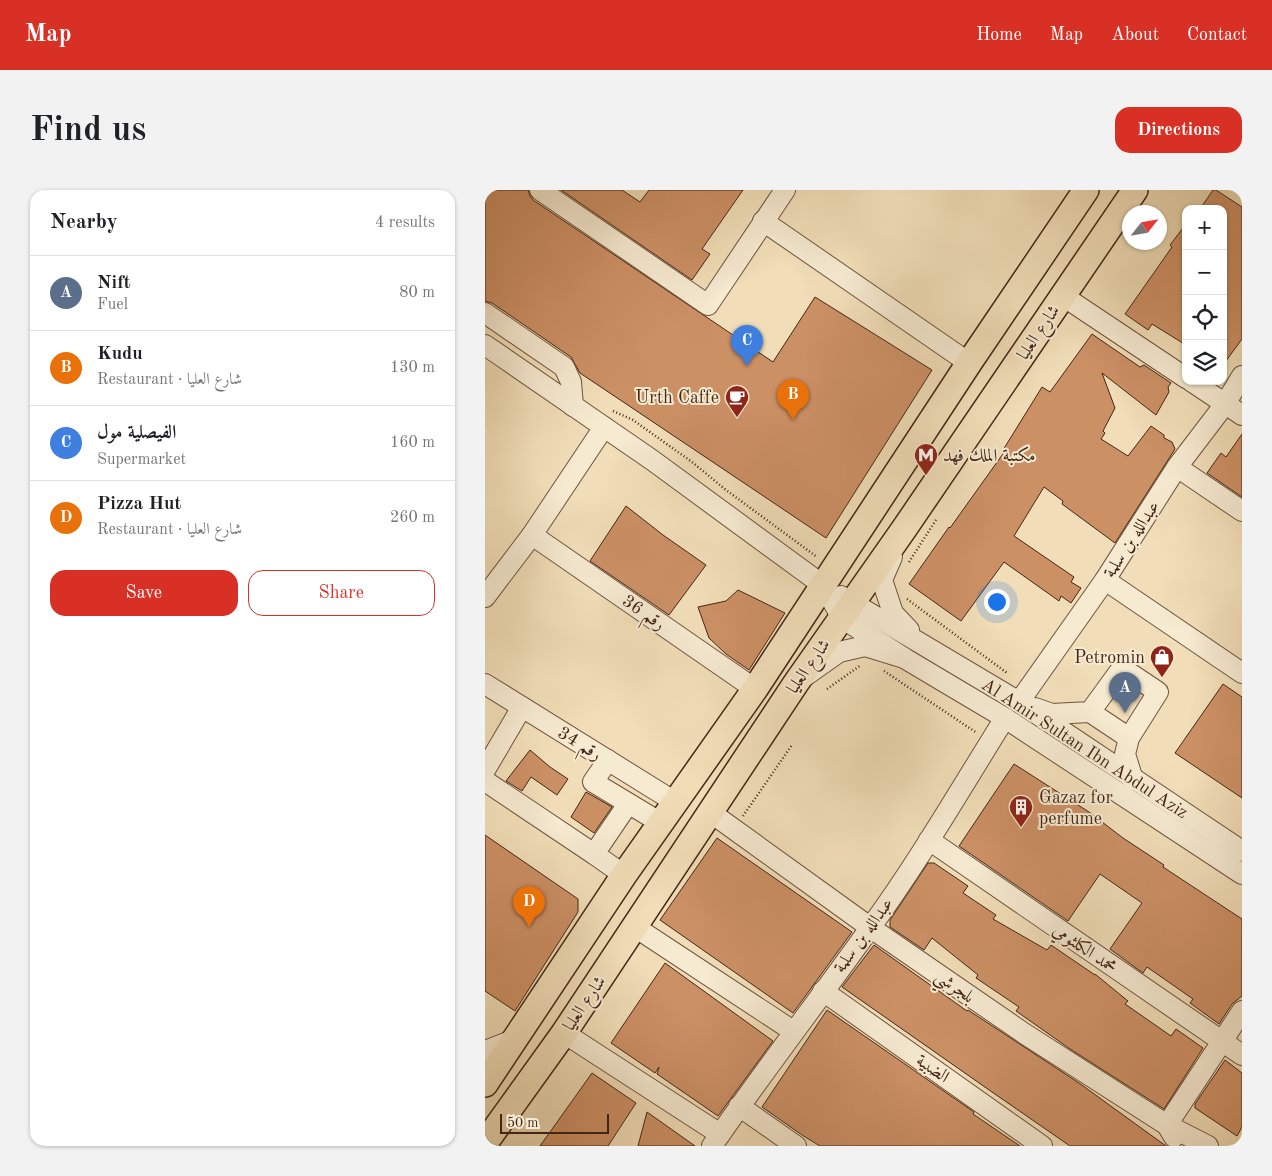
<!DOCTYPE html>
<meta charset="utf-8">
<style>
:root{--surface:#fff;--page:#f2f2f2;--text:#202124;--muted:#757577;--line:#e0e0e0;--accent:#d93025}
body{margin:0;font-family:"Old Standard TT",Amiri,serif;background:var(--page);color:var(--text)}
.controls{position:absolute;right:15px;top:15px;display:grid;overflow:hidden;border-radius:10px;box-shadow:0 1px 4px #0004}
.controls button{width:45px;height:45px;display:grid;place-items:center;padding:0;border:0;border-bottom:1px solid var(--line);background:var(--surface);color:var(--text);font:25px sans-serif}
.compass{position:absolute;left:637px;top:15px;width:45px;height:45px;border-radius:50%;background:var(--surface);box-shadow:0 1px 4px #0004;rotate:59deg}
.scale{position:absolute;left:15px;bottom:12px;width:109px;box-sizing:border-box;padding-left:5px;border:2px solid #442617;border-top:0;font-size:14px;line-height:18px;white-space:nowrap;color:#442617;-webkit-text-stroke:4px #f6ead1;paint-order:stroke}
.you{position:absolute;left:511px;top:411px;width:18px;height:18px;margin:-12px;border:4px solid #fff;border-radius:50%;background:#1a73e8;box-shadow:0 0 0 8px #1a73e833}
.badge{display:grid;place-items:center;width:32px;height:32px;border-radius:50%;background:var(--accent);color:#fff;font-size:16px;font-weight:700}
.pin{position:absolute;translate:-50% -41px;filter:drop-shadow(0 1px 2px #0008)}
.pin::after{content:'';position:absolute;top:26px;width:18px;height:15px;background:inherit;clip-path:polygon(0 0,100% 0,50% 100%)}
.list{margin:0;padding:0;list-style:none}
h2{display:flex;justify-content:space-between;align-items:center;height:65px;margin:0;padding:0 20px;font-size:21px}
h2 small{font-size:16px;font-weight:400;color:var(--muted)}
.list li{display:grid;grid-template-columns:32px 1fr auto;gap:15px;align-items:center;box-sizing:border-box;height:75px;padding:0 20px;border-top:1px solid var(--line)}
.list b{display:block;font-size:19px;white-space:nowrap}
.list p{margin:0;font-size:16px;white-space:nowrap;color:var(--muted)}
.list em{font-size:16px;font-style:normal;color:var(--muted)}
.actions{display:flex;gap:10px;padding:15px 20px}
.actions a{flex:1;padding:11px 0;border:1px solid var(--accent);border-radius:15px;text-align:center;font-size:18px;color:var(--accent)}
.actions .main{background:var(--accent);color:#fff}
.icon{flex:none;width:28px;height:28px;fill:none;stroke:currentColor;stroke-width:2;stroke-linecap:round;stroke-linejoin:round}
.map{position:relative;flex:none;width:757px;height:956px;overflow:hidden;border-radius:15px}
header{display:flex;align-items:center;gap:30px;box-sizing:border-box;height:70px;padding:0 25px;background:var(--accent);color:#fff}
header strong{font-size:24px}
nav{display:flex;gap:28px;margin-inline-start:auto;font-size:18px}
.intro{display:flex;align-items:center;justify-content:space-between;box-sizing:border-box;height:120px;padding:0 30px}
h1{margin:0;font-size:35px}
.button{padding:12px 22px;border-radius:15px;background:var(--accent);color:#fff;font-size:18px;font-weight:700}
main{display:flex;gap:30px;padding:0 30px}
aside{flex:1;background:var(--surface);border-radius:15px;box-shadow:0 1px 4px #0004}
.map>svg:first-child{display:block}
</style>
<header>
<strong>Map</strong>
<nav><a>Home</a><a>Map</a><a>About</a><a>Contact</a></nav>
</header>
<div class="intro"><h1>Find us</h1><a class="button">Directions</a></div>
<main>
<aside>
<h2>Nearby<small>4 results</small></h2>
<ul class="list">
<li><span class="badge" style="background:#5c6f8a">A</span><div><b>Nift</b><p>Fuel</p></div><em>80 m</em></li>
<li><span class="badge" style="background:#e8710a">B</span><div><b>Kudu</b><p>Restaurant · شارع العليا</p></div><em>130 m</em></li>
<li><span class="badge" style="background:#3f7fe0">C</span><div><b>الفيصلية مول</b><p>Supermarket</p></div><em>160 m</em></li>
<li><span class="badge" style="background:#e8710a">D</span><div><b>Pizza Hut</b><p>Restaurant · شارع العليا</p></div><em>260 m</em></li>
</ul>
<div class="actions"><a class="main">Save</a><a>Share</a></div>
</aside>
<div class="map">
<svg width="757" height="956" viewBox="0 0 757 956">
<rect width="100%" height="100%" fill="#f1deb8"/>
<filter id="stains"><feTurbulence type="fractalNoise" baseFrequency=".004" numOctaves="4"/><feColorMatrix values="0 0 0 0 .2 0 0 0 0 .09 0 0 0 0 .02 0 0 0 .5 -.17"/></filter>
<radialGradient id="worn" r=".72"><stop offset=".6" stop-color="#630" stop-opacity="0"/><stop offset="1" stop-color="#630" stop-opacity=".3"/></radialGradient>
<g fill="#cc9065" stroke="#442617">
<polygon points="0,0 43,0 45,6 48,10 288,172 330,107 447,180 341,348 95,183 86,167 7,113 0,111"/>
<polygon points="76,0 137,0 155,12 164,0 258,0 217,59 225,64 207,90"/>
<polygon points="728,0 731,0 757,17 757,149 738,175 738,19 715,19"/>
<polygon points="701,34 701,155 667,134 663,140 640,124 687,57 685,55"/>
<polygon points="607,144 655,177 659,175 686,193 683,197 684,202 671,225 617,183 630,218 618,241 620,243 616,249 643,266 666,236 679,245 679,248 687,252 690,259 630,353 577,314 578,311 559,297 529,346 589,387 586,392 596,398 586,413 576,406 574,411 519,372 476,431 424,394 464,337 465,338 520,261 518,260 557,197 565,202"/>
<polygon points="757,244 757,307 722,283 736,263 741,267"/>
<polygon points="141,316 178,345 221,375 184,425 105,371"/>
<polygon points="253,400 300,423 264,480 241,464 224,448 213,417 241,411"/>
<polygon points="738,494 757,507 757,608 690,563"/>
<polygon points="45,560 65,577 83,589 72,605 46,587 37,601 21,591"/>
<polygon points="529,574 604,622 638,648 679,675 678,677 757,729 757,806 747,814 734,834 705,813 708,809 662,777 658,783 625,759 657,713 615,684 583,731 474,656"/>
<polygon points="101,602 127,617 109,643 86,627"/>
<polygon points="0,645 93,709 93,722 30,821 0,801"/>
<polygon points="232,648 367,742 308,823 175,730"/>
<polygon points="443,673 449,673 483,696 478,703 511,725 508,729 562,760 566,755 610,785 610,784 643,811 640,814 686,846 691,839 718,858 679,919 585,859 531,821 534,817 491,788 493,785 447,748 439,760 405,737 405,730"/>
<polygon points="389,755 482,821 483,820 594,893 681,956 585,956 507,902 357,797"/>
<polygon points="180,773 288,851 233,926 172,884 174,877 170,883 126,853"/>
<polygon points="342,820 489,922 488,924 535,956 335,956 317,945 277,917"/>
<polygon points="740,870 757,883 757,937 752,946 710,918 710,914"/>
<polygon points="107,883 151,913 123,956 55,956"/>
<polygon points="162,922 210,956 153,956"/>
</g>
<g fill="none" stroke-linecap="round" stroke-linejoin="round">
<g stroke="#6f543f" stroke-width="22">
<g id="minor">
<polyline points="55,0 223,115 300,0"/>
<polyline points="278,31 484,173"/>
<polyline points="578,106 701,188"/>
<polyline points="0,123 79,177 86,192 88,216"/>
<polyline points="0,155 167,270 339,396 357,428 419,468"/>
<polyline points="706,191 757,225"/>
<polyline points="692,277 757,321"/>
<polyline points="47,345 270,499"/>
<polyline points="407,367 397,390 408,423 424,440"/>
<polyline points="620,390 757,483"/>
<polyline points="356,406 534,512 757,661"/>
<polyline points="0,407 47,345 119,237"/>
<polyline points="320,486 354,462 380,456 419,468 520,528 757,684"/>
<polyline points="0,494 190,612"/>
<polyline points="534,512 620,390 692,277 740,214 757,186"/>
<polyline points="550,518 567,524 605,522 637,478 673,502 644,548 640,564 648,590"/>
<polyline points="605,522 644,548"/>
<polyline points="123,570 108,592 176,633"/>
<polyline points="0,580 37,517"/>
<polyline points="0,591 109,664"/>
<polyline points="225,622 386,738 540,844 682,935 723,956"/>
<polyline points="444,650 757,865"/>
<polyline points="139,685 109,664 143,614"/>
<polyline points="150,737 308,841"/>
<polyline points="338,801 557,956"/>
<polyline points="79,843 235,944"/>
<polyline points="0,861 31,849"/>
<polyline points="254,916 311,956"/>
<polyline points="689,947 682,935 757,821"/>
<path d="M 227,956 C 278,882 333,811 385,738 C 434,671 476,598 520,528"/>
</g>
</g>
<g stroke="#442617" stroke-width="28">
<g id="major">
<polyline points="0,894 139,685 270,499 484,173 601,0"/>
<polyline points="0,953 79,843 311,493 419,339 650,0"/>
</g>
</g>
<g stroke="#442617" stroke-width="2.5" stroke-dasharray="1 2.5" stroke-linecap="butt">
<polyline points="128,221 148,230 207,272 241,300 332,367"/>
<polyline points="424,372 451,330"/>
<polyline points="422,409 522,483"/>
<polyline points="399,481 492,543"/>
<polyline points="342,499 376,475"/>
<polyline points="258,626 307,555"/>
</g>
<use href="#minor" stroke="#f6ead1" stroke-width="20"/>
<use href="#major" stroke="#f1deb8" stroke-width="25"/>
</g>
<defs>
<g id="cafe-pin" transform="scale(1.25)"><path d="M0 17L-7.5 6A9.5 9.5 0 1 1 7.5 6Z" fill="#8f2418" stroke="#f6ead1"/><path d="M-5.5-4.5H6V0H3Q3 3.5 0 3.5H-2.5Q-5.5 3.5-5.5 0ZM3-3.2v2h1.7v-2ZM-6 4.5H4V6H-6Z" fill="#fff"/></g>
<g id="metro-pin" transform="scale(1.25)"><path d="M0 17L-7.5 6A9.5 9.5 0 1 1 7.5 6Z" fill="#8f2418" stroke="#f6ead1"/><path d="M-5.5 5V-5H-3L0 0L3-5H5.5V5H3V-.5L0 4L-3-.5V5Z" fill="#fff"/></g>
<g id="shop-pin" transform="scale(1.25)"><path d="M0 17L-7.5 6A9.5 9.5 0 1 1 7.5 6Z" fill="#8f2418" stroke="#f6ead1"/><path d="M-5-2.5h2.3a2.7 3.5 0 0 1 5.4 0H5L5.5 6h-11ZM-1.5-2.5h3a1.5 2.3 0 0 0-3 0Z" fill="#fff"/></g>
<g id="building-pin" transform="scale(1.25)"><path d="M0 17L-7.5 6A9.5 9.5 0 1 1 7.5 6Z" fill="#8f2418" stroke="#f6ead1"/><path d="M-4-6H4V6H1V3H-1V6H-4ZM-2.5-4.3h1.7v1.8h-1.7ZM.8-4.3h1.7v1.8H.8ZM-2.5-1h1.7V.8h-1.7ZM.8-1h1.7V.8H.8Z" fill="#fff"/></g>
</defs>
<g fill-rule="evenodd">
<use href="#cafe-pin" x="252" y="207"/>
<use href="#metro-pin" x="441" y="265"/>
<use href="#shop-pin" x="677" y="467"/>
<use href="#building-pin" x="536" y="617"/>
</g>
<g text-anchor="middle" stroke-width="4" stroke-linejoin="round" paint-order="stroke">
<g font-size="18" fill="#442617" stroke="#f6ead1">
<text transform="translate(553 142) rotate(-56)" y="6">شارع العليا</text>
<text transform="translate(646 349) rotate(-57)" y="6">عبدالله بن سلمة</text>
<text transform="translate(159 422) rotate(35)" y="6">رقم 36</text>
<text transform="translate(323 476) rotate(-55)" y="6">شارع العليا</text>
<text transform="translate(95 553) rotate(32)" y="6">رقم 34</text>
<text transform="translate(600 558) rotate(33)" y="6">Al Amir Sultan Ibn Abdul Aziz</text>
<text transform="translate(378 745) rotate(-54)" y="6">عبدالله بن سلمة</text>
<text transform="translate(600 758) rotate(34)" y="6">محمد الكلثومي</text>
<text transform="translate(470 796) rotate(35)" y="6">بلجرشي</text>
<text transform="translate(99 813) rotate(-56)" y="6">شارع العليا</text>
<text transform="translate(448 878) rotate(35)" y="6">الضبية</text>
</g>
<g font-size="18" fill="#442617" stroke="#f6ead1" text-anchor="end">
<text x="234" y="213">Urth Caffe</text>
<text x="458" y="271" text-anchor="start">مكتبة الملك فهد</text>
<text x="660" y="473">Petromin</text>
<text x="554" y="613" text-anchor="start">Gazaz for<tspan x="554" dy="21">perfume</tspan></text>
</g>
</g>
<rect width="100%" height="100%" filter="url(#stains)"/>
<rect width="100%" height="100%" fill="url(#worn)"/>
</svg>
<div class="controls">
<button>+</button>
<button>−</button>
<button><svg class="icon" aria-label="locate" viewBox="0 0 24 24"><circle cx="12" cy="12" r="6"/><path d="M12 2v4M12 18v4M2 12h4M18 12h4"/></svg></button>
<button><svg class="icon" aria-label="layers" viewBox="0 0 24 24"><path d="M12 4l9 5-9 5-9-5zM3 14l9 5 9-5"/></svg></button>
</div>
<svg class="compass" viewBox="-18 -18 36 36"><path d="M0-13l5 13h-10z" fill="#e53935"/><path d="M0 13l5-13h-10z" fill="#757577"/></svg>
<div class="scale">50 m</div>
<div class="you"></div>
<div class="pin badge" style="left:640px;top:523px;background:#5c6f8a">A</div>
<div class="pin badge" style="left:308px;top:230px;background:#e8710a">B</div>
<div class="pin badge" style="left:262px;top:176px;background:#3f7fe0">C</div>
<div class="pin badge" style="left:44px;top:737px;background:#e8710a">D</div>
</div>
</main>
